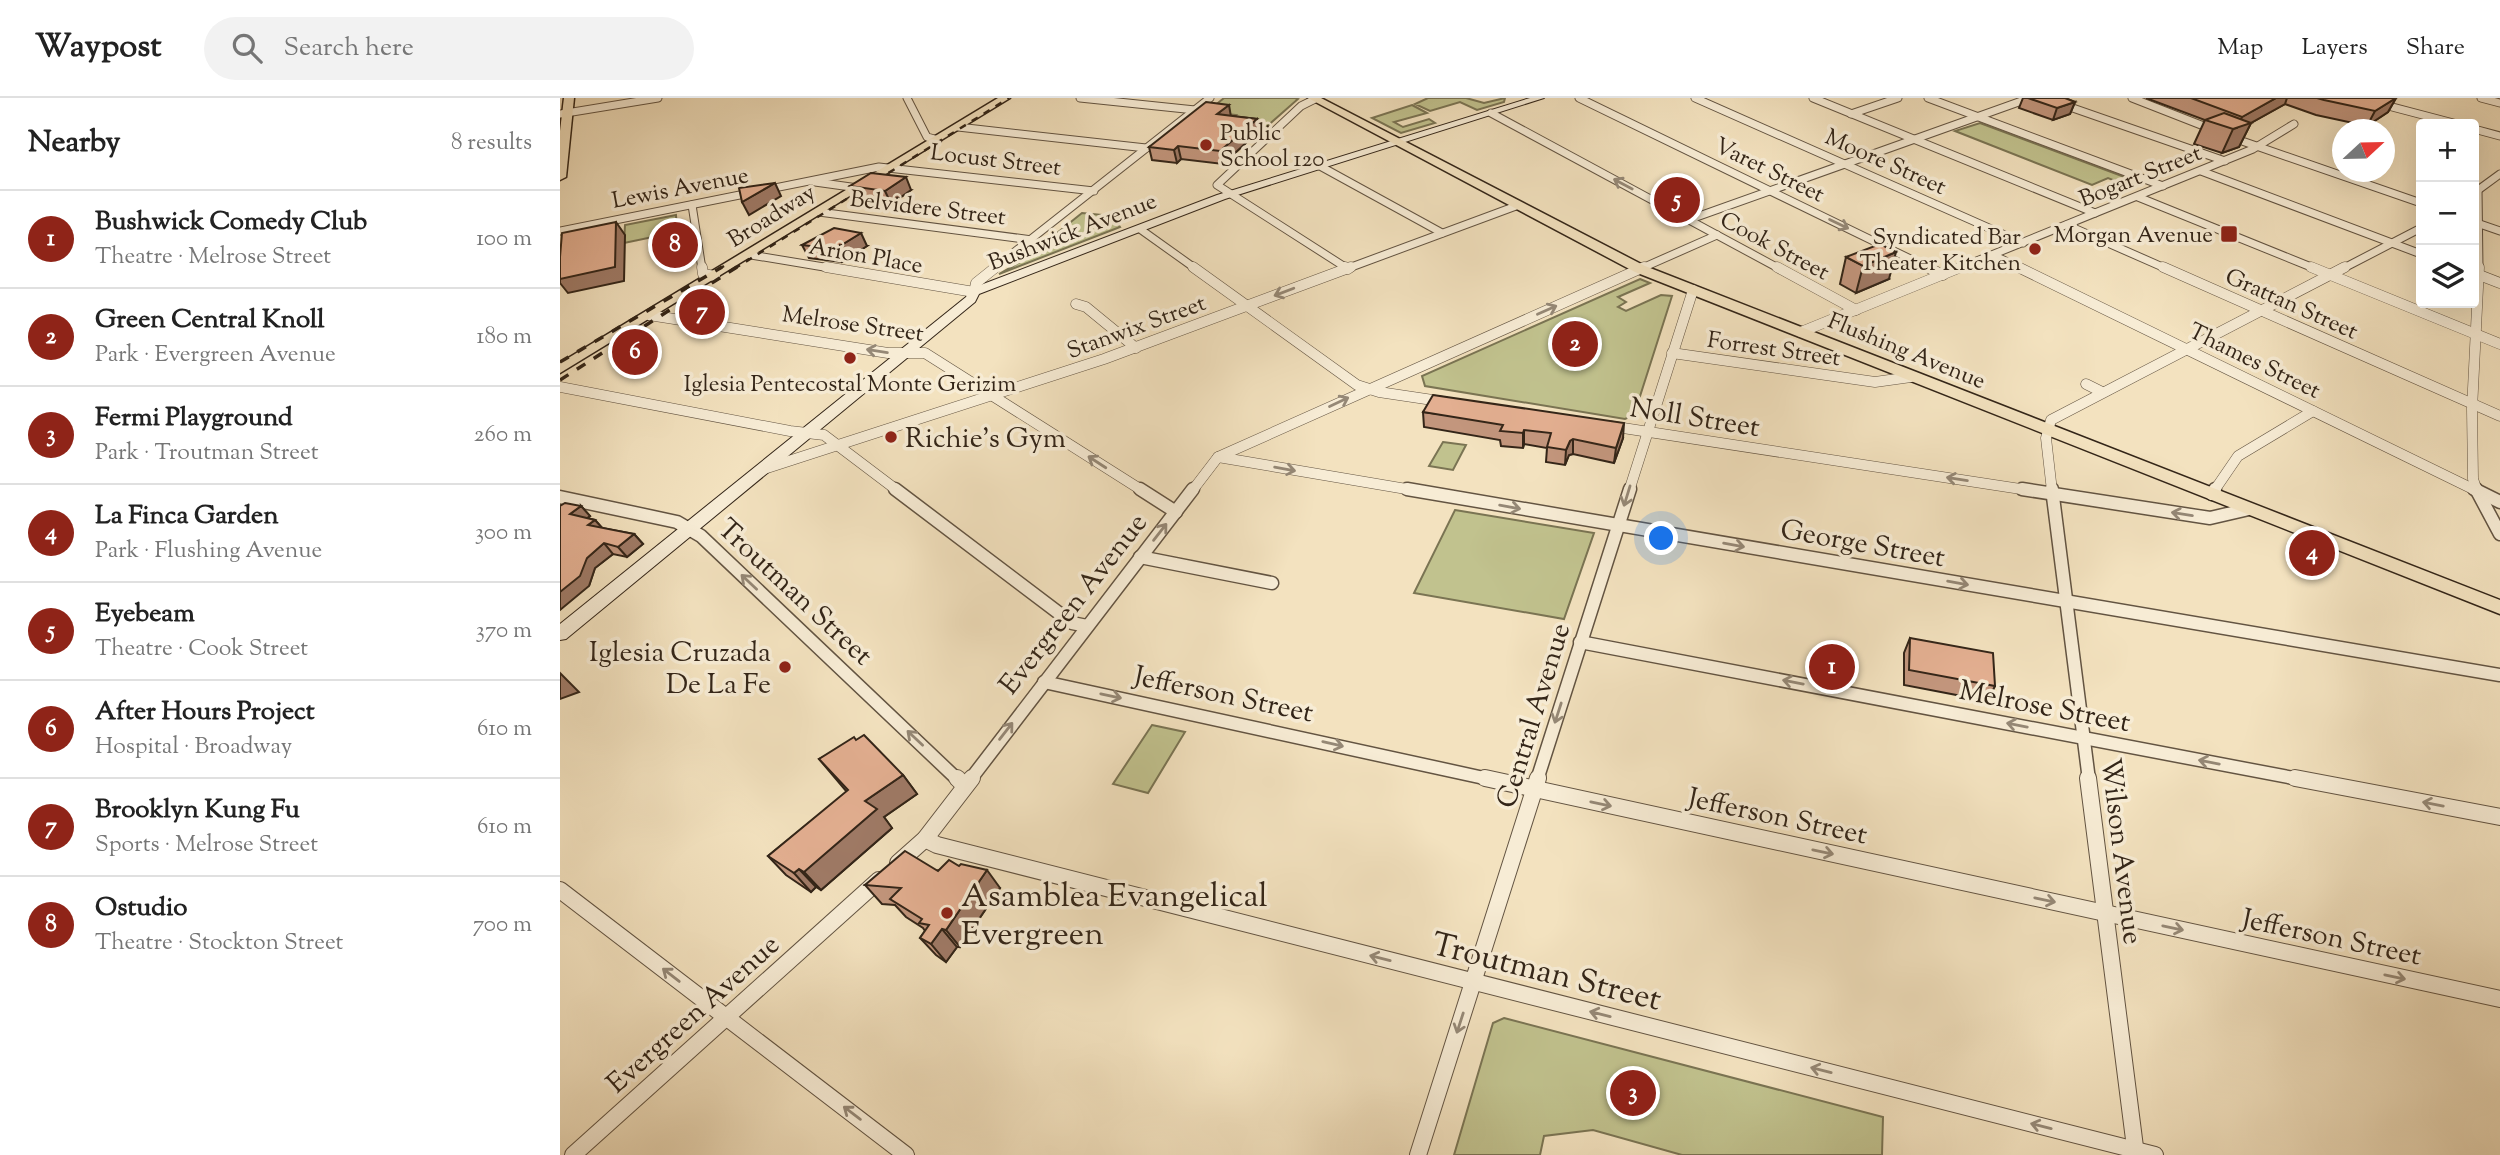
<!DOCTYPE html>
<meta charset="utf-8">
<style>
:root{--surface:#fff;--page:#f2f2f2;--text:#222;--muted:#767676;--line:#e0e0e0;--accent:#8f2418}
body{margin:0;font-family:"Sorts Mill Goudy",serif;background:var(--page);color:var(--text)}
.controls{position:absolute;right:21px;top:21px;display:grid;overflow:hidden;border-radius:7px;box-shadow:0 7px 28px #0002}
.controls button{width:63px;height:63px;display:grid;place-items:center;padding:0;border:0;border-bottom:2px solid var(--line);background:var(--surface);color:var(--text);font:35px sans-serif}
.compass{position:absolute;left:1772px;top:21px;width:63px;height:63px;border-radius:50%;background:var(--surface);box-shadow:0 7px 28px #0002;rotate:68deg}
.you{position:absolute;left:1102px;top:441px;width:24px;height:24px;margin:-18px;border:5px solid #fff;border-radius:50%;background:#1a73e8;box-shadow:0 0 0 10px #1a73e833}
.badge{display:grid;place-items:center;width:46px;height:46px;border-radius:50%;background:var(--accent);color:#fff;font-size:23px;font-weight:700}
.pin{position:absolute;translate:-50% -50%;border:4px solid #fff;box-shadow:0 2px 7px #0006}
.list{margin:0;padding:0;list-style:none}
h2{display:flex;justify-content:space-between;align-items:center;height:91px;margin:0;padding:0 28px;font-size:30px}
h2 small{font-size:23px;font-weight:400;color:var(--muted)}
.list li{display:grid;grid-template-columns:46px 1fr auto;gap:21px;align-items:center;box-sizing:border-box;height:98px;padding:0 28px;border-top:2px solid var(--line)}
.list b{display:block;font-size:26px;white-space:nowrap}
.list p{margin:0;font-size:23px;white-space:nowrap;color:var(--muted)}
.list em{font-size:23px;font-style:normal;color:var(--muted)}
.icon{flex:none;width:38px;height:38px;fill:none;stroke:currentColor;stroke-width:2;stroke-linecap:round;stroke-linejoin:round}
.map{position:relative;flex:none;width:1940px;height:1057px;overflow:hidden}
header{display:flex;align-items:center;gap:42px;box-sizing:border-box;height:98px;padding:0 35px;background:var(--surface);border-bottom:2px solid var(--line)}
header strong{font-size:33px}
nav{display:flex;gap:38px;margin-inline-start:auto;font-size:24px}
.search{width:490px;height:63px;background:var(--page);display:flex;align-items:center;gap:18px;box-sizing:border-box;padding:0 24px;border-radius:38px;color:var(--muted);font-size:26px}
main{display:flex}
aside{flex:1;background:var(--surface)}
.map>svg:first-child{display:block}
</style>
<header>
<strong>Waypost</strong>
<div class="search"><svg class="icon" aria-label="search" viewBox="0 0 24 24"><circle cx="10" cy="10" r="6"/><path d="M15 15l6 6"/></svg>Search here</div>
<nav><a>Map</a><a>Layers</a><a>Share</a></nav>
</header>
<main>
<aside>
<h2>Nearby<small>8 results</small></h2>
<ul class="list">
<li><span class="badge">1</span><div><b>Bushwick Comedy Club</b><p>Theatre · Melrose Street</p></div><em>100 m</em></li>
<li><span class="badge">2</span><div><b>Green Central Knoll</b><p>Park · Evergreen Avenue</p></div><em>180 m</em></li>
<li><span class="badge">3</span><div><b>Fermi Playground</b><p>Park · Troutman Street</p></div><em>260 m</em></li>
<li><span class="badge">4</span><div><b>La Finca Garden</b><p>Park · Flushing Avenue</p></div><em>300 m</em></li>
<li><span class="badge">5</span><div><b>Eyebeam</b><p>Theatre · Cook Street</p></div><em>370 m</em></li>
<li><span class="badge">6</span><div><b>After Hours Project</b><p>Hospital · Broadway</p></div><em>610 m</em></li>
<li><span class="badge">7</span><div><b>Brooklyn Kung Fu</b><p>Sports · Melrose Street</p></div><em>610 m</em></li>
<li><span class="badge">8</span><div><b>Ostudio</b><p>Theatre · Stockton Street</p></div><em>700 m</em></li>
</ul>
</aside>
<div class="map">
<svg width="1940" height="1057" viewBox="0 0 1940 1057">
<rect width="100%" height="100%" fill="#f3e2bf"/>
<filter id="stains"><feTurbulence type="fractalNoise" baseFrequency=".00286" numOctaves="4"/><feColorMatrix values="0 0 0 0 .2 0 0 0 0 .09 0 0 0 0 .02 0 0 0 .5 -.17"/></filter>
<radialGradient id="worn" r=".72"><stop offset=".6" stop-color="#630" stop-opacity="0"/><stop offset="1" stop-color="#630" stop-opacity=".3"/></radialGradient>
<g fill="#c1c28e" stroke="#7a7453" stroke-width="2">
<polygon points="664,0 735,0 738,1 704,31 665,27 676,17 647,14"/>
<polygon points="868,0 906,0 924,5 945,0 944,4 917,12 900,4 870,13 855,6"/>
<polygon points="852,7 867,15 834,24 843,29 869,21 875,25 841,35 812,20"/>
<polygon points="1420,25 1578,84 1568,88 1548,80 1532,87 1395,33"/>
<polygon points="522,115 552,118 560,129 439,176 462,163"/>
<polygon points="116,117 117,134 64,145 65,127"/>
<polygon points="1080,181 1090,185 1058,199 1066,204 1058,209 1066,213 1101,197 1112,198 1074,317 1065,321 865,288 862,278"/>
<polygon points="883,344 906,347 893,372 869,368"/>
<polygon points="895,412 1034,435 1004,521 854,495"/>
<polygon points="592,627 625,634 588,695 553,686"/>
<polygon points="944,920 1323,1019 1322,1057 1122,1057 1033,1032 984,1038 980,1057 894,1057 933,925"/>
</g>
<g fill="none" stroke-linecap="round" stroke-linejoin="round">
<g stroke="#635442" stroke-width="9">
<g id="street-far3">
<polyline points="347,0 367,39 378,42"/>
<polyline points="520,0 635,12"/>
<polyline points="1019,0 1371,171"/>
<polyline points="1135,0 1463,145"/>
<polyline points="1253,0 1535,115"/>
<polyline points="1368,0 1603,88"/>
<polyline points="1484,0 1665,63"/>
<polyline points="1572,0 1682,43 1861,105"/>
<polyline points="1798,0 1897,26"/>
<polyline points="1921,0 1940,5"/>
<polyline points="755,1 741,8 657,87 788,171"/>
<polyline points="931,15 1220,171"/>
<polyline points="0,16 98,0"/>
<polyline points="1291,16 1338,0"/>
<polyline points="398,29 586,50"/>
<polyline points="1914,31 1940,38"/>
<polyline points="760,68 882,135"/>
<polyline points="1641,73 1861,156"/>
<polyline points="255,84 298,90"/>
<polyline points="1918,92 1919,171"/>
<polyline points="1914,95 1940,76"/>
<polyline points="1578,99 1756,171"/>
<polyline points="132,107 142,171"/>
<polyline points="259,114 472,142"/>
<polyline points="1128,122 1470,0"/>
<polyline points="1914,124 1940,133"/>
<polyline points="1507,127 1607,171"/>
<polyline points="580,131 636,171"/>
<polyline points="0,133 319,69 534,93"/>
<polyline points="191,157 276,171"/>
<polyline points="1433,157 1462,171"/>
<polyline points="433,171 650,0"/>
<polyline points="786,171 956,108"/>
<polyline points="1080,171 1157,137"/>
<polyline points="1397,171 1693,51 1734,26"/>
<polyline points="1782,171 1861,130"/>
</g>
</g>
<g stroke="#635442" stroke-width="11">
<g id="street-far2">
<polyline points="142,169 143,176 155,178"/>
<polyline points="266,169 414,194 416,185 436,169"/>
<polyline points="633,169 797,287 819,294 886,304"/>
<polyline points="785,169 788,171"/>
<polyline points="1217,169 1296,212"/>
<polyline points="1367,169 1383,177"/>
<polyline points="1458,169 1917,393"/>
<polyline points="1603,169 1940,318"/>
<polyline points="1751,169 1940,246"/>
<polyline points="1914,175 1940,185"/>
<polyline points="516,206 526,209 576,250"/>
<polyline points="89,217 328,255 365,255 583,393"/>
<polyline points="1241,234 1401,169"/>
<polyline points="1112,255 1315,284 1351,279"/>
<polyline points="1526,286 1542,294"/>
<polyline points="0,289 230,333 264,337 338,393"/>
<polyline points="1050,328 1474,393"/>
<polyline points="658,359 858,393"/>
<polyline points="204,371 544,261 791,169"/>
<polyline points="632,393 658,359 1084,169"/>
<polyline points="1069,393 1133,192"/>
<polyline points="1492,393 1486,340 1491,322 1785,169"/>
<polyline points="1654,393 1678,358 1753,313"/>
<polyline points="1917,393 1913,381 1912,311 1919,169"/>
</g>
</g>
<g stroke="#635442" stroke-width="15">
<g id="street-far1">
<polyline points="335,391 512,525 527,528"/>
<polyline points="580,391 616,414"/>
<polyline points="847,391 1940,577"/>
<polyline points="1462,391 1650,420 1689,411"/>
<polyline points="1492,391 1529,682"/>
<polyline points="1914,391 1940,404"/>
<polyline points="1916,391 1940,436"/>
<polyline points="1652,396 1655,391"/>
<polyline points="0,399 117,424 141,438 398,682"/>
<polyline points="580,459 712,485"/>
<polyline points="1020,544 1744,682"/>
<polyline points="484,584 933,682"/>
<polyline points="410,682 633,391"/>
<polyline points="977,682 1070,391"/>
</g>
</g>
<g stroke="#635442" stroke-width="18">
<g id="street">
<polyline points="397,680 404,687"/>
<polyline points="925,680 1940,901"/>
<polyline points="1528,680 1576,1057"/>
<polyline points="1735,680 1940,719"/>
<polyline points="365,741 377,747 1595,1057"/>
<polyline points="338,765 365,741 412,680"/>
<polyline points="0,792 346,1057"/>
<polyline points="13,1057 319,782"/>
<polyline points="858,1057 978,680"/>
</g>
</g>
<g stroke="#332518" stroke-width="2">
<polygon id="secondary" points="970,0 984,0 665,101 419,196 415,204 6,541 0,542 0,526 406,199 410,191 657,97"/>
</g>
<g stroke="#332518" stroke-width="3">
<g id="primary">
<polygon points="4,0 14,0 6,79 0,82 0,33"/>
<polygon points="438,0 450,0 0,275 0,265"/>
<polygon points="748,0 761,0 1085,168 1940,502 1940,516 1075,174"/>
</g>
</g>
<use href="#street-far3" stroke="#f7ecd5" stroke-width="7"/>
<use href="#street-far2" stroke="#f7ecd5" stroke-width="10"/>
<use href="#street-far1" stroke="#f7ecd5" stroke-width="12"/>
<use href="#street" stroke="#f7ecd5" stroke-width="16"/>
<use href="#secondary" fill="#f7ecd5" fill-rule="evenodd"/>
<use href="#primary" fill="#f3e2bf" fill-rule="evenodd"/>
<g stroke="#332518" stroke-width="2.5" stroke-dasharray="7 7" stroke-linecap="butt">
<polyline points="159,171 164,168"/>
<polyline points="174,171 449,0"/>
</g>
<g stroke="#332518" stroke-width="3.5" stroke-dasharray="10 10" stroke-linecap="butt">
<polyline points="0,264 162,169"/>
<polyline points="0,282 177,169"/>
</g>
</g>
<g fill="#c3967d" stroke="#332518" stroke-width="2">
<polygon points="1463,0 1505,0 1515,4 1510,16 1493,22 1459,10"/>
<polygon points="1586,0 1836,0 1828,14 1807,28 1756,17 1725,6 1691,25 1679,49 1662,55 1634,46 1645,22"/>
<polygon points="671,18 697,21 699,33 663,66 621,61 617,65 592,62 589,49"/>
<polygon points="290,88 351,92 331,106 296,101"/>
<polygon points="242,147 307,148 282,164 249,160"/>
<polygon points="1286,159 1329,181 1296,195 1280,186"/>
<polygon points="863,314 1063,340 1054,365 1013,356 1009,357 1005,367 986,364 987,350 964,346 963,350 941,348 940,342 864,329"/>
<polygon points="21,408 30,418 27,420 35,422 42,430 74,436 83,446 67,459 53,456 35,470 29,488"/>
<polygon points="1350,540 1435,588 1428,603 1344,587 1344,555"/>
<polygon points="296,642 343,677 357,696 324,719 332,730 261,792 256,789 251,794 226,777 208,758 287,694 259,661"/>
<polygon points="399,768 440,790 400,849 397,849 386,864 376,857 360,840 365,833 363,830 346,819 335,807 322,806 305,787"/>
</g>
<g fill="#9f7a66" stroke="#332518" stroke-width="2">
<polygon points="1716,0 1727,0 1725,6 1691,25 1679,49 1662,55 1673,31 1677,30 1682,19"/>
<polygon points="1836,0 1828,14 1807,28 1815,13"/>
<polygon points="1515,4 1510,16 1493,22 1497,10"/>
<polygon points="669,7 671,19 657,16"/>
<polygon points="697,21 699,33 663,66 660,53"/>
<polygon points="618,48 621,61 617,65 614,52"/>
<polygon points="346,79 351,92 331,106 325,93"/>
<polygon points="215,85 221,98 189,117 182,104"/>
<polygon points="56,124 65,137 64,183 8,195 0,185 0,181"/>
<polygon points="301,135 307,148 282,164 275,151"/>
<polygon points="1336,154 1329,181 1296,195 1303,168"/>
<polygon points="1064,325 1063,340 1054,365 1056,350"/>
<polygon points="964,332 964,346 963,350 963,335"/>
<polygon points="1013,341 1013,356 1009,357 1005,367 1006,352 1010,343"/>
<polygon points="21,408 30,418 19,426 10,416"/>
<polygon points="35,422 44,432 28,427"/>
<polygon points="74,436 83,446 67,459 58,449"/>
<polygon points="44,445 53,456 35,470 29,488 0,512 0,494 27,460"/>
<polygon points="0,575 19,594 0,601"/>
<polygon points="343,677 357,696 324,719 332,730 261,792 244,774 305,703"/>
<polygon points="239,771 256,789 251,794 234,775"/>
<polygon points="427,772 440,790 400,849 386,832"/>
<polygon points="382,831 397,849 386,864 371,846"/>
</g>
<g fill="#e3af91" stroke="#332518" stroke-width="2">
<polygon points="1468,0 1505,0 1515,4 1497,10"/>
<polygon points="1631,0 1716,0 1682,19"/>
<polygon points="1757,0 1836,0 1815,13 1764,2"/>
<polygon points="646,4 669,7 657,16 697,21 660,53 618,48 614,52 589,49"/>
<polygon points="1664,15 1691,25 1673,31 1645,22"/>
<polygon points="311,75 346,79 325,93 290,88"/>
<polygon points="215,85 182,104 179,90"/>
<polygon points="56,124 55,169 0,181 0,159 2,135"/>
<polygon points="274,130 301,135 275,151 242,147"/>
<polygon points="1320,146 1336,154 1303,168 1286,159"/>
<polygon points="873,297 1064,325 1056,350 1013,341 1010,343 1006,352 987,349 991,335 964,332 963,335 940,333 943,327 863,314"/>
<polygon points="5,405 21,408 10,416 35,422 28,427 74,436 58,449 44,445 27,460 20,478 0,494 0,408"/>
<polygon points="1350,540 1433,555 1435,588 1349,572"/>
<polygon points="304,637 343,677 305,703 317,711 244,774 239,771 234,775 208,758 288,692 259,661 294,639 296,642"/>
<polygon points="345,753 378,773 389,762 399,768 401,766 427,772 386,832 382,831 371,846 360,840 369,827 359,825 362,821 330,801 341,790 305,787"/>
</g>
<defs><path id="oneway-shaft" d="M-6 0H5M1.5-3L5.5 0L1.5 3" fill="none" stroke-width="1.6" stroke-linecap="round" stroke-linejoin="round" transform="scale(1.75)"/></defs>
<g stroke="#958876">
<use href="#oneway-shaft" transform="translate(1063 86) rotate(-152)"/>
<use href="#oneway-shaft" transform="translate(1279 126) rotate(26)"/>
<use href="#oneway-shaft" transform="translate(724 194) rotate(159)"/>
<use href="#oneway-shaft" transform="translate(987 212) rotate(-24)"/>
<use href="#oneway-shaft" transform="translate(317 253) rotate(-171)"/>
<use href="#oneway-shaft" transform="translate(779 304) rotate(-25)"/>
<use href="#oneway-shaft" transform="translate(537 364) rotate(-147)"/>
<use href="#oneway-shaft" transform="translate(725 371) rotate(10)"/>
<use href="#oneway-shaft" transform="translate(1397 381) rotate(-171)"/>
<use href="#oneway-shaft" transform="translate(1067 398) rotate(107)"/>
<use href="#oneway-shaft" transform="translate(950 409) rotate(10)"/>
<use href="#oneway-shaft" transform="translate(1622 416) rotate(-171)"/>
<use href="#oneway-shaft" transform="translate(600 434) rotate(-52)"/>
<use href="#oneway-shaft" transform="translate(1174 447) rotate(10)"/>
<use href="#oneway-shaft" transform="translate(189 484) rotate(-137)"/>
<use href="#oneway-shaft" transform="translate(1398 485) rotate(10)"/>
<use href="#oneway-shaft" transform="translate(1233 584) rotate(-169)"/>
<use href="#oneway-shaft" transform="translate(551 598) rotate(12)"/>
<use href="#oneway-shaft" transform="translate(998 615) rotate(108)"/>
<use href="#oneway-shaft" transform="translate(1457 627) rotate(-169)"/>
<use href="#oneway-shaft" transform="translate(446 633) rotate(-52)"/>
<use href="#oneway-shaft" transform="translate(355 640) rotate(-137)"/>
<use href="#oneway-shaft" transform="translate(773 646) rotate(13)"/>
<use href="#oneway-shaft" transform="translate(1649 664) rotate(-169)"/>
<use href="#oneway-shaft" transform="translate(1041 706) rotate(12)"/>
<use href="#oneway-shaft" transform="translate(1873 706) rotate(-169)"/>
<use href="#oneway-shaft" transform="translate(1263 754) rotate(12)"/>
<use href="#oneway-shaft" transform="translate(1485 802) rotate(12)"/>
<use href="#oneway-shaft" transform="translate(1613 830) rotate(12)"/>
<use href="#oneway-shaft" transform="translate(820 860) rotate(-166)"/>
<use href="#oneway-shaft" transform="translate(111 877) rotate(-142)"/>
<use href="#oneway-shaft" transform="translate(1835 879) rotate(12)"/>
<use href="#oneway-shaft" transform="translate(1040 916) rotate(-166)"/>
<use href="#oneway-shaft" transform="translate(900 925) rotate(108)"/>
<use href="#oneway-shaft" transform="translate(1261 972) rotate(-166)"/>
<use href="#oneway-shaft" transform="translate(292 1015) rotate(-143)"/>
<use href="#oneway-shaft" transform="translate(1481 1028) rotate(-166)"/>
</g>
<g fill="#8f2418" stroke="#f7ecd5" stroke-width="2.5">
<circle cx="646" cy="47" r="7"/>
<rect x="1660" y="127" width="18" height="18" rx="3.5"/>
<circle cx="1475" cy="151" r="7"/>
<circle cx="290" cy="260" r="7"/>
<circle cx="331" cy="339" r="7"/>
<circle cx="225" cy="569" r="7"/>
<circle cx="387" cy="815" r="7"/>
</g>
<g text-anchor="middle" stroke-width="7" stroke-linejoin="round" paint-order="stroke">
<g font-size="23" fill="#332518" stroke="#f7ecd5" text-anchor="end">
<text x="660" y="42" text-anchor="start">Public<tspan x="660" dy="26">School 120</tspan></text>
<text x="1653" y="144">Morgan Avenue</text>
<text x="1461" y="146">Syndicated Bar<tspan x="1461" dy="26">Theater Kitchen</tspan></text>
<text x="290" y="293" text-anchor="middle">Iglesia Pentecostal Monte Gerizim</text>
</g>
<g font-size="23" fill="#332518" stroke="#f7ecd5">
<text transform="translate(436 61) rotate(7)" y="8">Locust Street</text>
<text transform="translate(1326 63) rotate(24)" y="8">Moore Street</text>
<text transform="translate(1210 71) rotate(26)" y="8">Varet Street</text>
<text transform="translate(1580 77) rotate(-22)" y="8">Bogart Street</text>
<text transform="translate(120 89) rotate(-11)" y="8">Lewis Avenue</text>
<text transform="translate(368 109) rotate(7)" y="8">Belvidere Street</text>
<text transform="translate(211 117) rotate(-32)" y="8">Broadway</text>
<text transform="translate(512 133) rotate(-21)" y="8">Bushwick Avenue</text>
<text transform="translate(1215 147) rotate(28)" y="8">Cook Street</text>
<text transform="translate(306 157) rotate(10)" y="8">Arion Place</text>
<text transform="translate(1732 205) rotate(24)" y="8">Grattan Street</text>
<text transform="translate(293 225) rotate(8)" y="8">Melrose Street</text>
<text transform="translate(576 228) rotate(-20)" y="8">Stanwix Street</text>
<text transform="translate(1214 250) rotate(8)" y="8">Forrest Street</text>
<text transform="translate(1347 252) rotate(22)" y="8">Flushing Avenue</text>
<text transform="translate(1695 262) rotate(26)" y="8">Thames Street</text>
</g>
<g font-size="28" fill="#332518" stroke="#f7ecd5">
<text transform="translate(1135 318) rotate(9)" y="10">Noll Street</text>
<text transform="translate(1303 444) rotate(10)" y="10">George Street</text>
<text transform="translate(236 493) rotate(43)" y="10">Troutman Street</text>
<text transform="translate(512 505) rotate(-52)" y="10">Evergreen Avenue</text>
<text transform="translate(664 595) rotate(12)" y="10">Jefferson Street</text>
<text transform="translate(1485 607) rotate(11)" y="10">Melrose Street</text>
<text transform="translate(972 617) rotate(-73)" y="10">Central Avenue</text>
<text transform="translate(1218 717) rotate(12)" y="10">Jefferson Street</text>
<text transform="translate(1563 753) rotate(83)" y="10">Wilson Avenue</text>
<text transform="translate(1772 838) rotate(12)" y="10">Jefferson Street</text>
<text transform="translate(132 915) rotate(-42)" y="10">Evergreen Avenue</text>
</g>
<g font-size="28" fill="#332518" stroke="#f7ecd5" text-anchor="start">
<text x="345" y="349">Richie's Gym</text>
<text x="211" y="563" text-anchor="end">Iglesia Cruzada<tspan x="211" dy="32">De La Fe</tspan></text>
</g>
<g font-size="33" fill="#332518" stroke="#f7ecd5" text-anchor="start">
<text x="401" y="808">Asamblea Evangelical<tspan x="401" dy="38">Evergreen</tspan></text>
</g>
<g font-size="33" fill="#332518" stroke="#f7ecd5">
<text transform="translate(987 872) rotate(14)" y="12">Troutman Street</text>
</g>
</g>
<rect width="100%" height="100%" filter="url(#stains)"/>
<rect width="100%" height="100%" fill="url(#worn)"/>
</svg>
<div class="controls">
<button>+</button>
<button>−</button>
<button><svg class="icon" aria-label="layers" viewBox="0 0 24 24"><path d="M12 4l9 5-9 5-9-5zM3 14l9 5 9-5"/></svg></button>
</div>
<svg class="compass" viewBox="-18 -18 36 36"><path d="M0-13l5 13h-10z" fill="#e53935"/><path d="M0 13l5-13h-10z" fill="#767676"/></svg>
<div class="you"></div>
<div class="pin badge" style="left:1272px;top:569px">1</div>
<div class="pin badge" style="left:1015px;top:246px">2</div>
<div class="pin badge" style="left:1073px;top:995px">3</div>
<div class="pin badge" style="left:1752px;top:455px">4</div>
<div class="pin badge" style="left:1117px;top:102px">5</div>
<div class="pin badge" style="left:75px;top:254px">6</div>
<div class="pin badge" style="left:142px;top:214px">7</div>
<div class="pin badge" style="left:115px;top:147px">8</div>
</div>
</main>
